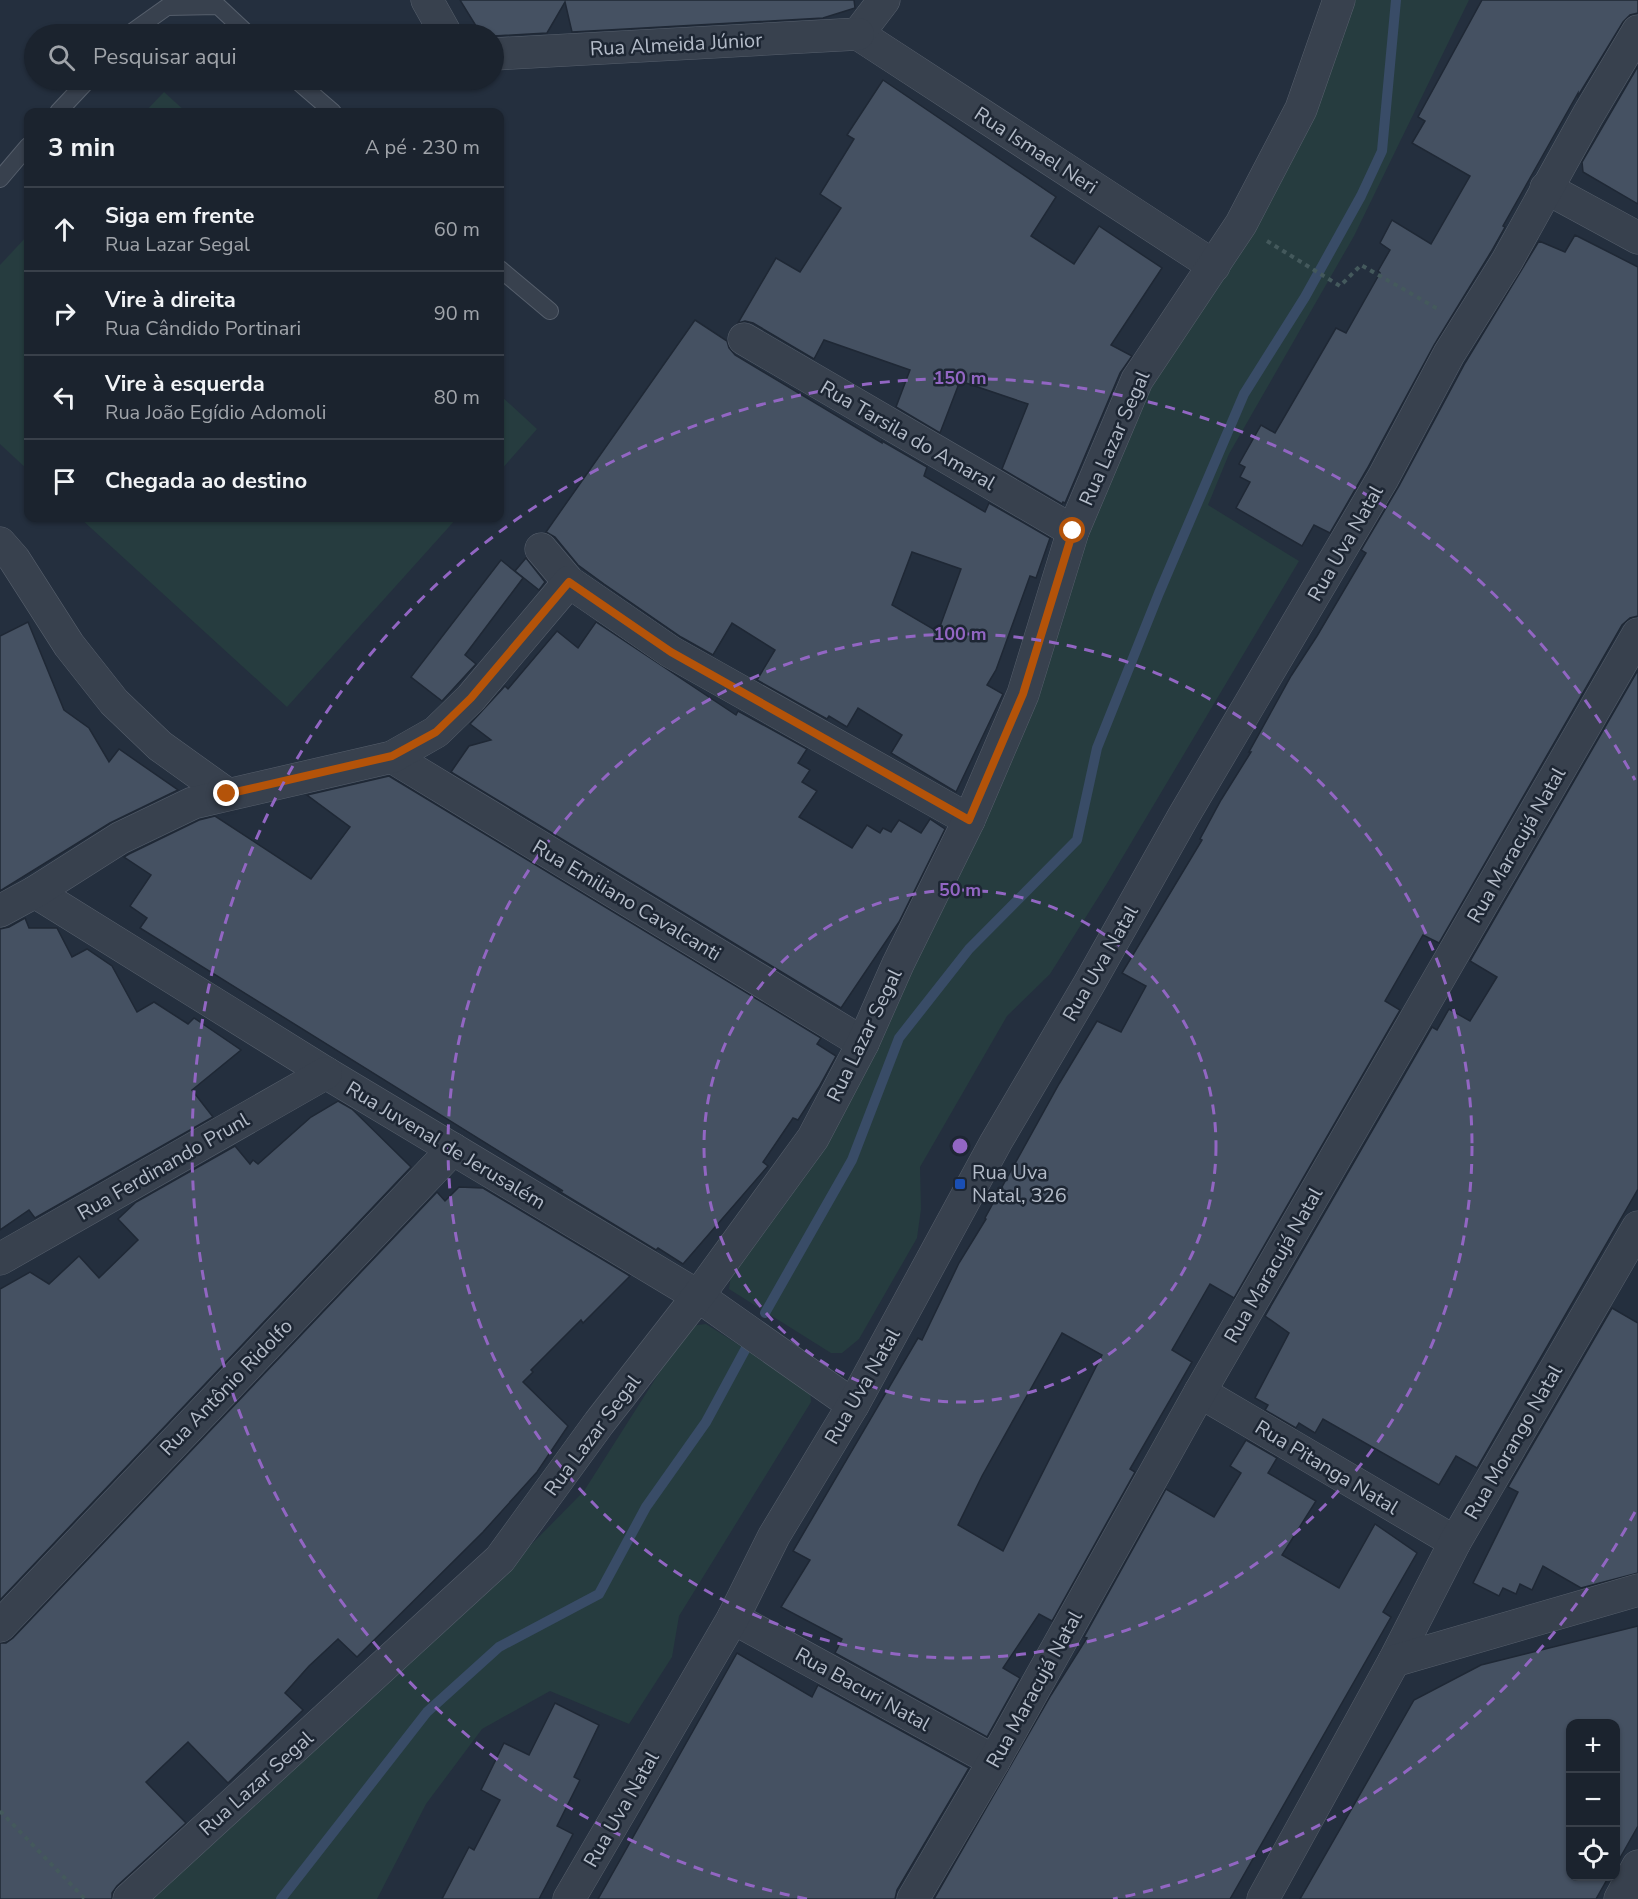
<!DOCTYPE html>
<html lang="pt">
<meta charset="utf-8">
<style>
:root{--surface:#1b232e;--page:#242b36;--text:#f1f3f6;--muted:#a0a4aa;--line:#39404a}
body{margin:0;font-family:"Nunito Sans",sans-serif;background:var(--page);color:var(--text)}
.controls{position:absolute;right:18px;bottom:18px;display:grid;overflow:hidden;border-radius:12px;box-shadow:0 2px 4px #0004}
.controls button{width:54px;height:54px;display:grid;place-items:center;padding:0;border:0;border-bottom:2px solid var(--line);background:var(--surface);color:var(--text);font:30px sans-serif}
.stop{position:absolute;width:18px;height:18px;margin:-14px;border:4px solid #b45309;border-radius:50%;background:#fff}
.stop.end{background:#b45309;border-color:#fff;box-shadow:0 2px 6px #0008}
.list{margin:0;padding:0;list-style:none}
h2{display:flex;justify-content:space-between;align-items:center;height:78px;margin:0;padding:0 24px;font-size:26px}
h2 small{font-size:20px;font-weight:400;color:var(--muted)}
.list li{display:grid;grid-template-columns:39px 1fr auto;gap:18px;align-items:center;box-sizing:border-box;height:84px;padding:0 24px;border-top:2px solid var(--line)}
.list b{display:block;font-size:22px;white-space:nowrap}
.list p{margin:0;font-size:20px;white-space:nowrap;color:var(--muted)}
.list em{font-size:20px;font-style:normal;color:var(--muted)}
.icon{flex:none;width:33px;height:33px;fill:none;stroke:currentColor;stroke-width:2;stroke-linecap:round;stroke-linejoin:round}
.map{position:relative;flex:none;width:1638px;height:1899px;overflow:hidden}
.search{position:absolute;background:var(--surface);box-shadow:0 2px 4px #0004;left:24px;top:24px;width:480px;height:66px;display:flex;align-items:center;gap:15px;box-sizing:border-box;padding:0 21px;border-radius:33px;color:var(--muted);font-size:22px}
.panel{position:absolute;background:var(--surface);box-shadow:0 2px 4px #0004;left:24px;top:108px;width:480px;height:414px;border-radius:12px}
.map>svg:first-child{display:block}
</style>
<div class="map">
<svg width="1638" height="1899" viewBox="0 0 1638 1899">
<rect width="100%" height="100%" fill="#242f3e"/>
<g fill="#263c3f">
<polygon points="1349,0 1469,0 1354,236 1229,454 1208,505 1299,561 1106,885 1050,974 1007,1016 920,1167 921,1209 917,1238 859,1339 842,1353 831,1353 729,1289 731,1275 859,1069 1105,462"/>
<polygon points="164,92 186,112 145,112"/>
<polygon points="28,235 28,470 0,444 0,265"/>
<polygon points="500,395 537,429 500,471"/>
<polygon points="80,518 457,518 287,707"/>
<polygon points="706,1324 810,1390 811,1402 679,1616 672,1657 629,1724 550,1691 482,1729 426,1804 377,1899 149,1899 522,1554 584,1491 689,1326"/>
</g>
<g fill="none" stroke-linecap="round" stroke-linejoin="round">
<g stroke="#394c67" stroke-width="10">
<polyline points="765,1313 852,1160 899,1038 969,949 1077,840 1097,748 1159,593 1244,394 1305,297 1361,196 1382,151 1396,0"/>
<polyline points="281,1899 427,1712 499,1647 599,1594 646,1507 706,1422 752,1337"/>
</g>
</g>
<g fill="#455162" stroke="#1f2835" stroke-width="1.5" fill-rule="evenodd">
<polygon points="460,0 854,0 855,8 823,18 572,32 565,2 547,33 494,36 481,34"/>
<polygon points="1482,0 1638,0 1638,13 1630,15 1623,22 1578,96 1578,93 1503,226 1505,227 1491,252 1434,345 1367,469 1330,533 1314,525 1302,546 1236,508 1250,482 1240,477 1245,467 1239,464 1261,425 1275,433 1336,328 1346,333 1380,273 1378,271 1390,250 1380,243 1392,220 1431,244 1470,176 1412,143 1425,121 1418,117"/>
<polygon points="1638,66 1638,204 1583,172 1582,162"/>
<polygon points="883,80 1056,197 1031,236 1074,264 1099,226 1162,268 1111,345 1132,356 1120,373 1065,503 1063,502 1062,504 1002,469 1028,404 960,381 940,433 896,407 910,370 824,340 814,359 753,323 745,321 738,323 776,258 800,272 841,208 820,194 854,139 847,135"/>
<path d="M 1575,235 L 1638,267 L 1638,616 L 1630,618 L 1622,625 L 1439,943 L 1423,935 L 1385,1001 L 1400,1010 L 1234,1298 L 1210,1284 L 1172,1350 L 1192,1362 L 1130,1469 L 1135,1472 L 1052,1621 L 1039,1614 L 1003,1668 L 1020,1678 L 987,1737 L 835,1653 L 842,1639 L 781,1607 L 810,1560 L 793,1551 L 918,1338 L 922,1340 L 959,1263 L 986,1219 L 985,1218 L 997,1196 L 1059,1084 L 1097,1021 L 1121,1032 L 1146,986 L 1122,973 L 1202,840 L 1200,839 L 1221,800 L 1251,752 L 1249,752 L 1291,676 L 1317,636 L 1366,553 L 1361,550 L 1399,486 L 1465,363 L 1539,241 L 1565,252 ZM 1062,1333 L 1102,1355 L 1003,1551 L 958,1525 L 982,1476 Z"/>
<path d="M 695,320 L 727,341 L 729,348 L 735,355 L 882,443 L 882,441 L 927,467 L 924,476 L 985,512 L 989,503 L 1050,538 L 1036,578 L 1030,576 L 996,670 L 987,685 L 1003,694 L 956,792 L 891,753 L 902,735 L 858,708 L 847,727 L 829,716 L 827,719 L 757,680 L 775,650 L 732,623 L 713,655 L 681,637 L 604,584 L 578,565 L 555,537 L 546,532 ZM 912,552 L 961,569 L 938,632 L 892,605 Z"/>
<polygon points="526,558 545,582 539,590 515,571"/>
<polygon points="501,560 523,578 465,655 476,664 442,701 411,677"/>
<polygon points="28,622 64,710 89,728 109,762 119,749 178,790 110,823 0,891 0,636"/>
<polygon points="596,622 736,715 738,711 807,749 798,763 810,770 802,782 817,791 799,817 852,848 867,825 880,833 883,828 891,832 899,820 921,833 930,819 945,829 899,922 841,1008 451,772 469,746 491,740 470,724 505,686 508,689 557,631 578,648"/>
<polygon points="1638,670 1638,1189 1477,1468 1456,1456 1439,1485 1323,1419 1315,1433 1299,1423 1296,1428 1265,1410 1268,1405 1255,1398 1289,1333 1265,1316 1432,1027 1437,1030 1449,1009 1470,1021 1497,977 1470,961"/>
<polygon points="389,776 821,1038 817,1044 836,1056 819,1087 798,1120 793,1118 763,1162 768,1166 683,1264 658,1248 656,1250 557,1190 563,1191 140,928 147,918 130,906 151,875 124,857 129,854 199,820 215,816 311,879 350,827 307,795"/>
<polygon points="25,918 29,928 57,928 72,957 87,949 112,966 137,1012 154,1002 188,1024 194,1018 241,1050 192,1090 213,1117 35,1218 29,1210 0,1230 0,929 9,927"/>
<polygon points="338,1101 352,1109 411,1167 0,1600 0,1289 30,1272 49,1284 79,1256 99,1278 138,1240 118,1219 136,1202 235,1146 250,1164 253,1160 258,1164 311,1117"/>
<polygon points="459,1187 483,1188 630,1276 583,1323 581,1320 531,1370 533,1372 523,1382 568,1426 537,1472 483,1532 357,1657 338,1639 309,1666 285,1693 303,1710 228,1783 188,1742 146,1782 186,1823 117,1886 112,1893 112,1899 0,1899 0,1643 6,1643 13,1638 437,1192 445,1201"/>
<polygon points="1612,1308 1638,1323 1638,1573 1581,1588 1543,1566 1532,1590 1520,1584 1516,1594 1503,1588 1499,1596 1473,1583 1518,1492 1508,1487"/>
<polygon points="1246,1440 1277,1458 1268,1473 1316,1501 1282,1555 1339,1588 1375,1524 1417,1553 1383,1612 1391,1617 1230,1899 934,1899 1051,1695 1087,1638 1084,1637 1166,1489 1214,1517 1241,1473 1230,1466"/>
<polygon points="1638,1626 1638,1826 1616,1865 1616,1724 1570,1724 1570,1876 1609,1876 1596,1899 1300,1899 1414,1700 1481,1665"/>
<polygon points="737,1653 812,1697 818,1685 969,1768 897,1890 895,1899 598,1899"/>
<polygon points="555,1703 599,1725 574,1777 580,1780 557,1826 573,1834 539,1899 442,1899 469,1847 474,1850 500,1800 481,1790 504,1743 529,1755"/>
</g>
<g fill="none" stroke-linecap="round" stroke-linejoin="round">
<g stroke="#565f6c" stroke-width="18">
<g id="lane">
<polyline points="129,34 167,7 218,6 248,34"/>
<polyline points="296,80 333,112"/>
<polyline points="58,112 88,80"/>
<polyline points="0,179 28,146"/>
<polyline points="500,269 550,311"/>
</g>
</g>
<g stroke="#565f6c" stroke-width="33">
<g id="street">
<polyline points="427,0 446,34"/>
<polyline points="858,34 1214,266"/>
<polyline points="858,34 884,0"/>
<polyline points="494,54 858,34"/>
<polyline points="1546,188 1638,238"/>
<polyline points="744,339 1073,531"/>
<polyline points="0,543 14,559 69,645 114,702 160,746 227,794"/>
<polyline points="541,549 569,582 671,652 969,820"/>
<polyline points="392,757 863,1043"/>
<polyline points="35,892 326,1073 698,1296 853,1405"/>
<polyline points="0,911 35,892 120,838 193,803 392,757 436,732 471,698 569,582"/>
<polyline points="0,1259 326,1073"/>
<polyline points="1200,1392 1455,1542"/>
<polyline points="733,1618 994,1761"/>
<polyline points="0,1626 453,1149"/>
<polyline points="1394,1661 1455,1542 1638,1227"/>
<polyline points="129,1899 500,1559 599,1423 698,1296 813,1138 863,1043 898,964 969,820 1023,694 1073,531 1137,380 1241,224 1301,109 1339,0"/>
<polyline points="569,1899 733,1618 774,1536 853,1405 996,1142 1089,984 1183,817 1383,478 1449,354 1507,261 1588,115 1638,31"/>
<polyline points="913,1899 994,1761 1200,1392 1638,634"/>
<polyline points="1263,1899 1394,1661 1638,1590"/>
<polyline points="1620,1899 1638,1866"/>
</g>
</g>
<g stroke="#44595c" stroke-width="4" stroke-dasharray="4.5 4.5" stroke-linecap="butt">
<polyline points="1267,241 1340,286 1361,265 1438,309"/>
<polyline points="0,1811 85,1899"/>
</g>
<use href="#lane" stroke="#38414e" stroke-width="16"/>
<use href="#street" stroke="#38414e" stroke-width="32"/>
</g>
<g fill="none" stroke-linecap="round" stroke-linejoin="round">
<polyline stroke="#b45309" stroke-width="8" points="227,794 392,756 436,732 471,698 569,582 671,652 969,820 1023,694 1073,531"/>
</g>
<g fill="none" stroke="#9266c3" stroke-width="3" stroke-dasharray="10 8">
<circle cx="960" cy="1146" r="256"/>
<circle cx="960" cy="1146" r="512"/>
<path d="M1635 1512A768 768 0 0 1 1113 1899M807 1899A768 768 0 1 1 1635 780"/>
</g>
<rect fill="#1a4fb4" stroke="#1d2633" stroke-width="2" x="954" y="1178" width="12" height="12" rx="3"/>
<g text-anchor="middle" stroke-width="5" stroke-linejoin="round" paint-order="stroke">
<g font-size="20" fill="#b4bcc9" stroke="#1d2633">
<text transform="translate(676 44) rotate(-3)" y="7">Rua Almeida Júnior</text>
<text transform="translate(1036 150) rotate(33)" y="7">Rua Ismael Neri</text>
<text transform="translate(908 435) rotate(30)" y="7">Rua Tarsila do Amaral</text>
<text transform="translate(1114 438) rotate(-66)" y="7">Rua Lazar Segal</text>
<text transform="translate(1345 543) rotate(-60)" y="7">Rua Uva Natal</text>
<text transform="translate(1516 845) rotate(-60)" y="7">Rua Maracujá Natal</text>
<text transform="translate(627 900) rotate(31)" y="7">Rua Emiliano Cavalcanti</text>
<text transform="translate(1100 963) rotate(-60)" y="7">Rua Uva Natal</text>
<text transform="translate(864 1035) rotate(-64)" y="7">Rua Lazar Segal</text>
<text transform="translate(446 1145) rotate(31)" y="7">Rua Juvenal de Jerusalém</text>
<text transform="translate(163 1166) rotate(-30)" y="7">Rua Ferdinando Prunl</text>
<text transform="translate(1273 1265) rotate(-60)" y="7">Rua Maracujá Natal</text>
<text transform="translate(862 1386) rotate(-60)" y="7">Rua Uva Natal</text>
<text transform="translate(226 1387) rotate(-46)" y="7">Rua Antônio Ridolfo</text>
<text transform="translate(592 1435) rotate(-53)" y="7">Rua Lazar Segal</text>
<text transform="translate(1513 1442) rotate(-60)" y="7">Rua Morango Natal</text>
<text transform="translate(1327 1467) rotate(31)" y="7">Rua Pitanga Natal</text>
<text transform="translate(863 1689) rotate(29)" y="7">Rua Bacuri Natal</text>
<text transform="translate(1034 1689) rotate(-61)" y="7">Rua Maracujá Natal</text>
<text transform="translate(256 1783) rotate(-42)" y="7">Rua Lazar Segal</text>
<text transform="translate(621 1809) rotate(-60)" y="7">Rua Uva Natal</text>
</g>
<g font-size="20" fill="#b4bcc9" stroke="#1d2633" text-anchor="start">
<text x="972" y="1179">Rua Uva<tspan x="972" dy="23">Natal, 326</tspan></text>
</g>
</g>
<circle cx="960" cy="1146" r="9" fill="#9266c3" stroke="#1d2633" stroke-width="3"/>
<g font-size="18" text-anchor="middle" font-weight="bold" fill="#9266c3" stroke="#1d2633" stroke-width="5" stroke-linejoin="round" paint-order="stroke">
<text x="960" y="384">150 m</text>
<text x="960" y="640">100 m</text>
<text x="960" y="896">50 m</text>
</g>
</svg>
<div class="controls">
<button>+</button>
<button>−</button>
<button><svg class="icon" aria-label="locate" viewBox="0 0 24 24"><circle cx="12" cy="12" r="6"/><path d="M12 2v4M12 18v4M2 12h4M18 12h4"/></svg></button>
</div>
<div class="stop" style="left:1073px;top:531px"></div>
<div class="stop end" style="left:227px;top:794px"></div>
<div class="search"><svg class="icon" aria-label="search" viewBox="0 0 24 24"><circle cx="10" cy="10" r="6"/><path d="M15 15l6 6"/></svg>Pesquisar aqui</div>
<section class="panel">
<h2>3 min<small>A pé · 230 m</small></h2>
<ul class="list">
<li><svg class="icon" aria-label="ahead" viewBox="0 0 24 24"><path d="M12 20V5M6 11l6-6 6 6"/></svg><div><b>Siga em frente</b><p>Rua Lazar Segal</p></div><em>60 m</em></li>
<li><svg class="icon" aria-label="right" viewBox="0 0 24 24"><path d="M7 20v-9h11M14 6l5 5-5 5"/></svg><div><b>Vire à direita</b><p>Rua Cândido Portinari</p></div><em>90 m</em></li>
<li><svg class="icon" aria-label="left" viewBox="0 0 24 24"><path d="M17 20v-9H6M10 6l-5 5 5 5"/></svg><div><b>Vire à esquerda</b><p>Rua João Egídio Adomoli</p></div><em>80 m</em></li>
<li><svg class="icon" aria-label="arrive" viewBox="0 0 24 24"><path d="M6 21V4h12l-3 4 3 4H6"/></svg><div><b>Chegada ao destino</b></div></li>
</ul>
</section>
</div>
